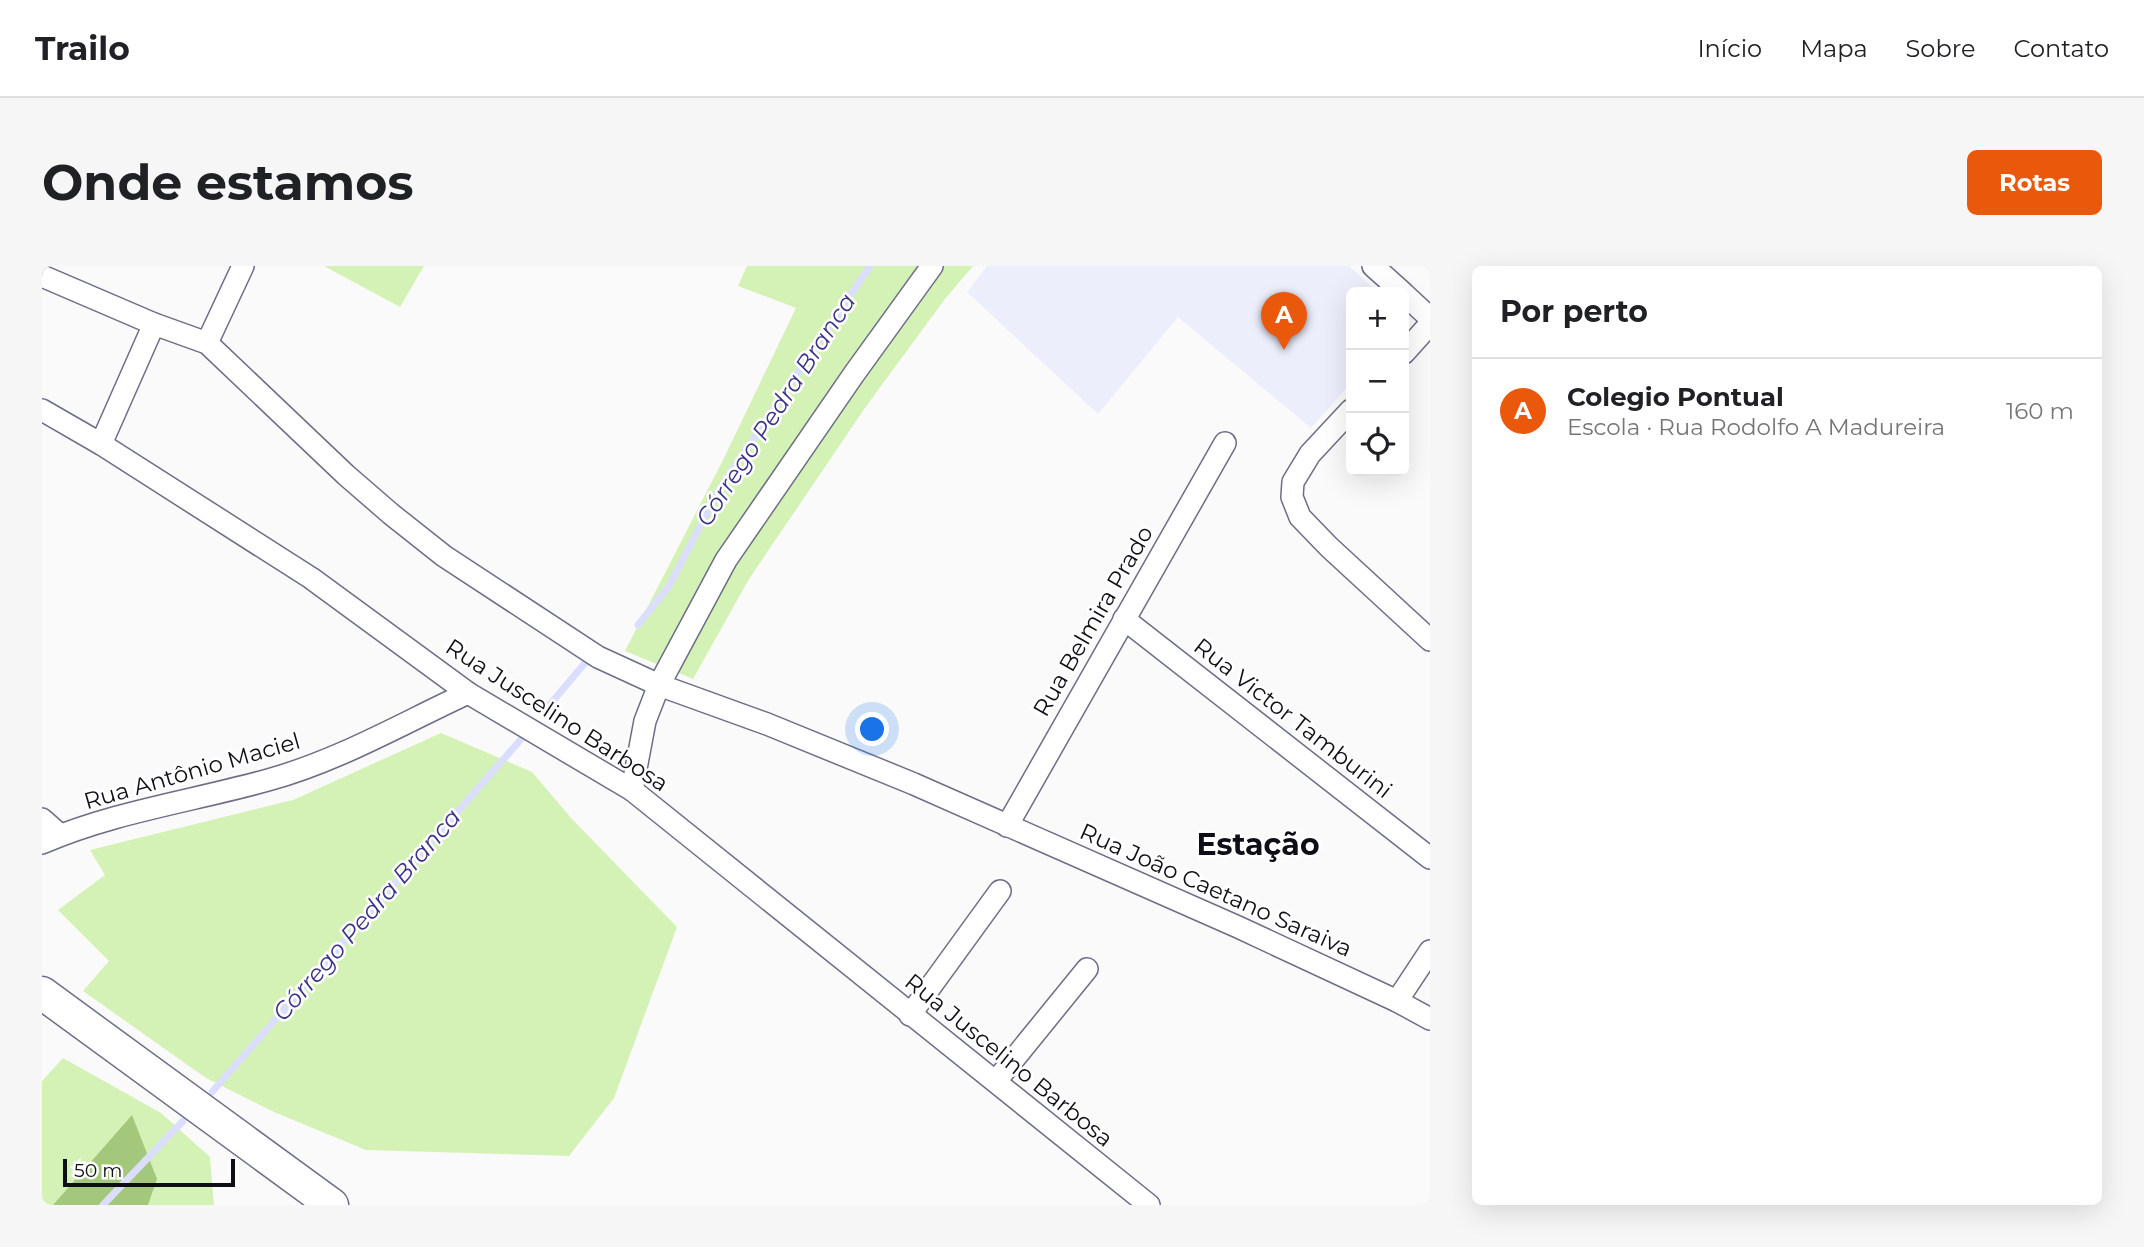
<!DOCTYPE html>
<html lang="pt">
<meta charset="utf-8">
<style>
:root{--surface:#fff;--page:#f6f6f6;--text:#202124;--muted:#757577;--line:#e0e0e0;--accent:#ea580c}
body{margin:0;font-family:Montserrat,sans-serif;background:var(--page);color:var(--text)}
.controls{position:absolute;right:21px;top:21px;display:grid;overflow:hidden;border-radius:10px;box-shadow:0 7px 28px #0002}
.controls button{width:63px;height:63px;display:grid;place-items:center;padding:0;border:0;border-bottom:2px solid var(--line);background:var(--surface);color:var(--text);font:35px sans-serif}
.scale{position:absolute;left:21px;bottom:18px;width:172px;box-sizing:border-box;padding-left:7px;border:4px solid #0e0e17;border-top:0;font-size:19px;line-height:24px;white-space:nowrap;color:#0e0e17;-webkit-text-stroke:5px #fff;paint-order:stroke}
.you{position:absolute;left:831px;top:464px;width:24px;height:24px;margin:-18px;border:5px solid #fff;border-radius:50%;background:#1a73e8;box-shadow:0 0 0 10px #1a73e833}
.badge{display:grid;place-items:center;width:46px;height:46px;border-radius:50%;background:var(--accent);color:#fff;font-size:23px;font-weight:700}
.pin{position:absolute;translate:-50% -58px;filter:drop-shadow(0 2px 4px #0008)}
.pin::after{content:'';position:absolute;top:37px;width:24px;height:21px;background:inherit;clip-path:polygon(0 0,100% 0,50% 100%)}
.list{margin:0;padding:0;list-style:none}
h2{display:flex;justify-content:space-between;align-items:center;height:91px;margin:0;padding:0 28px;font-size:30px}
h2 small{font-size:23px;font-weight:400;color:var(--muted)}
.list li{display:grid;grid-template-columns:46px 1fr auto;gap:21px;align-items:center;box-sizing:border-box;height:105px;padding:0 28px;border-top:2px solid var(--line)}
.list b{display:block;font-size:26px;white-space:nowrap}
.list p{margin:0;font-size:23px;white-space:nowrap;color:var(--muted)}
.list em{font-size:23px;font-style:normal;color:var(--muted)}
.icon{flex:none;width:38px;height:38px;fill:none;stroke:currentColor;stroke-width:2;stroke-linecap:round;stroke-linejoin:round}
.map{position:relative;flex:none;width:1388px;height:939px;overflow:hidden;border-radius:10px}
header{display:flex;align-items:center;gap:42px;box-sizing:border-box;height:98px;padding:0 35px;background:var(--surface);border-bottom:2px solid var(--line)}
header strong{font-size:33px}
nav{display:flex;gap:38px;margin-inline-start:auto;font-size:24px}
.intro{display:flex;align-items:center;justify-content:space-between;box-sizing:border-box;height:168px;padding:0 42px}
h1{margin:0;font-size:49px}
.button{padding:18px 32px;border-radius:10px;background:var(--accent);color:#fff;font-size:24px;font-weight:700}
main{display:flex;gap:42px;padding:0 42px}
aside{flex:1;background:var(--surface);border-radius:10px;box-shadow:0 7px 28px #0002}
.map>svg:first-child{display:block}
</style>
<header>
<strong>Trailo</strong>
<nav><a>Início</a><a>Mapa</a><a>Sobre</a><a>Contato</a></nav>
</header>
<div class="intro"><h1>Onde estamos</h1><a class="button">Rotas</a></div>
<main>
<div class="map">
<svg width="1388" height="939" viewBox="0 0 1388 939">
<rect width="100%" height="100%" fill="#fafafa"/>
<polygon fill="#eceefc" points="945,0 1307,0 1336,26 1309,26 1309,117 1269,162 1136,51 1056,148 925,26"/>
<g fill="#d4f2b5">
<polygon points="282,0 382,0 358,41"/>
<polygon points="705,0 931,0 903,33 825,139 707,313 651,413 583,385 681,194 754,42 696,20"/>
<polygon points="399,467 490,506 530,553 635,661 572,832 527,890 324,884 232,846 164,812 41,725 67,695 16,644 63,609 48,584 251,534"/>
<polygon points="21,792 119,847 168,891 172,939 0,939 0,815"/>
</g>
<polygon fill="#a4c87b" points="90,849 115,913 106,939 11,939"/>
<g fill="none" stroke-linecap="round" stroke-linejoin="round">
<g stroke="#dbdefe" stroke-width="7">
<polyline points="596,359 627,320 678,222 828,0"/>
<polyline points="504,443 543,397"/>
<polyline points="170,826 481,471"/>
<polyline points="61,939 141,855"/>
</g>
<g stroke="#6c6e86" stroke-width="24">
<g id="street">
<polyline points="1331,0 1360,26"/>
<polyline points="0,10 112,58 165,77 304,209 349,248 402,290 556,391 617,419 725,458 872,518 1196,661 1355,735 1388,753"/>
<polyline points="1362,28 1388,52"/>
<polyline points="165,77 201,0"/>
<polyline points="1362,87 1388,58"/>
<polyline points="0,144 59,178 269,312 426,427 590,524 1107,939"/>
<polyline points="1309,144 1268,188 1251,216 1250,231 1258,251 1287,281 1388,374"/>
<polyline points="59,178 112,58"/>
<polyline points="1082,353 1388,592"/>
<polyline points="590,524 603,455 617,419 684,294 812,108 890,0"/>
<polyline points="0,553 18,569"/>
<polyline points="965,560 1183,177"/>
<path d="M 0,577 C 71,546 151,535 226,514 C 296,495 361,457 426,427"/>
<polyline points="1355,735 1388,685"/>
<polyline points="868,749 958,625"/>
<polyline points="954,815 1045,703"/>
</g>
</g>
<g stroke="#6c6e86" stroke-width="35">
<polyline id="secondary" points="0,727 290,939"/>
</g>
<use href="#street" stroke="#fff" stroke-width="21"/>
<use href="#secondary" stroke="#fff" stroke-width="32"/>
</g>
<g text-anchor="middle" stroke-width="5" stroke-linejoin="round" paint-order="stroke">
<g font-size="23" fill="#0e0e17" stroke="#fff">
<text transform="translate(1051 355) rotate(-60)" y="8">Rua Belmira Prado</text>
<text transform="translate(515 449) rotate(33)" y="8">Rua Juscelino Barbosa</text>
<text transform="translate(1251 452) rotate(38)" y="8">Rua Victor Tamburini</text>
<text transform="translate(150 505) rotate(-16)" y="8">Rua Antônio Maciel</text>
<text transform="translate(1174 624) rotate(24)" y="8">Rua João Caetano Saraiva</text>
<text transform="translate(967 794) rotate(39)" y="8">Rua Juscelino Barbosa</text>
</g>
<g font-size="24" font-style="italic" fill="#3a3389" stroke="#fff">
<text transform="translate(734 144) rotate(-57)" y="8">Córrego Pedra Branca</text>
<text transform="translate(325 649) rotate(-49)" y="8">Córrego Pedra Branca</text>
</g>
<g font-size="30" font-weight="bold" fill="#0e0e17" stroke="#fff">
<text x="1216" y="589">Estação</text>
</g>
</g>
</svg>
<div class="controls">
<button>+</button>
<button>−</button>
<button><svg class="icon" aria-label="locate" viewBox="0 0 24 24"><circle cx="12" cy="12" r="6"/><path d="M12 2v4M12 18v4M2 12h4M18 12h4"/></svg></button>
</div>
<div class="scale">50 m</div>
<div class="you"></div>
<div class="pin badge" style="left:1242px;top:84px">A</div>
</div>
<aside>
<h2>Por perto<small></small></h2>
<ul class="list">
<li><span class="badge">A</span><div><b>Colegio Pontual</b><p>Escola · Rua Rodolfo A Madureira</p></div><em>160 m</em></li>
</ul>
</aside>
</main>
